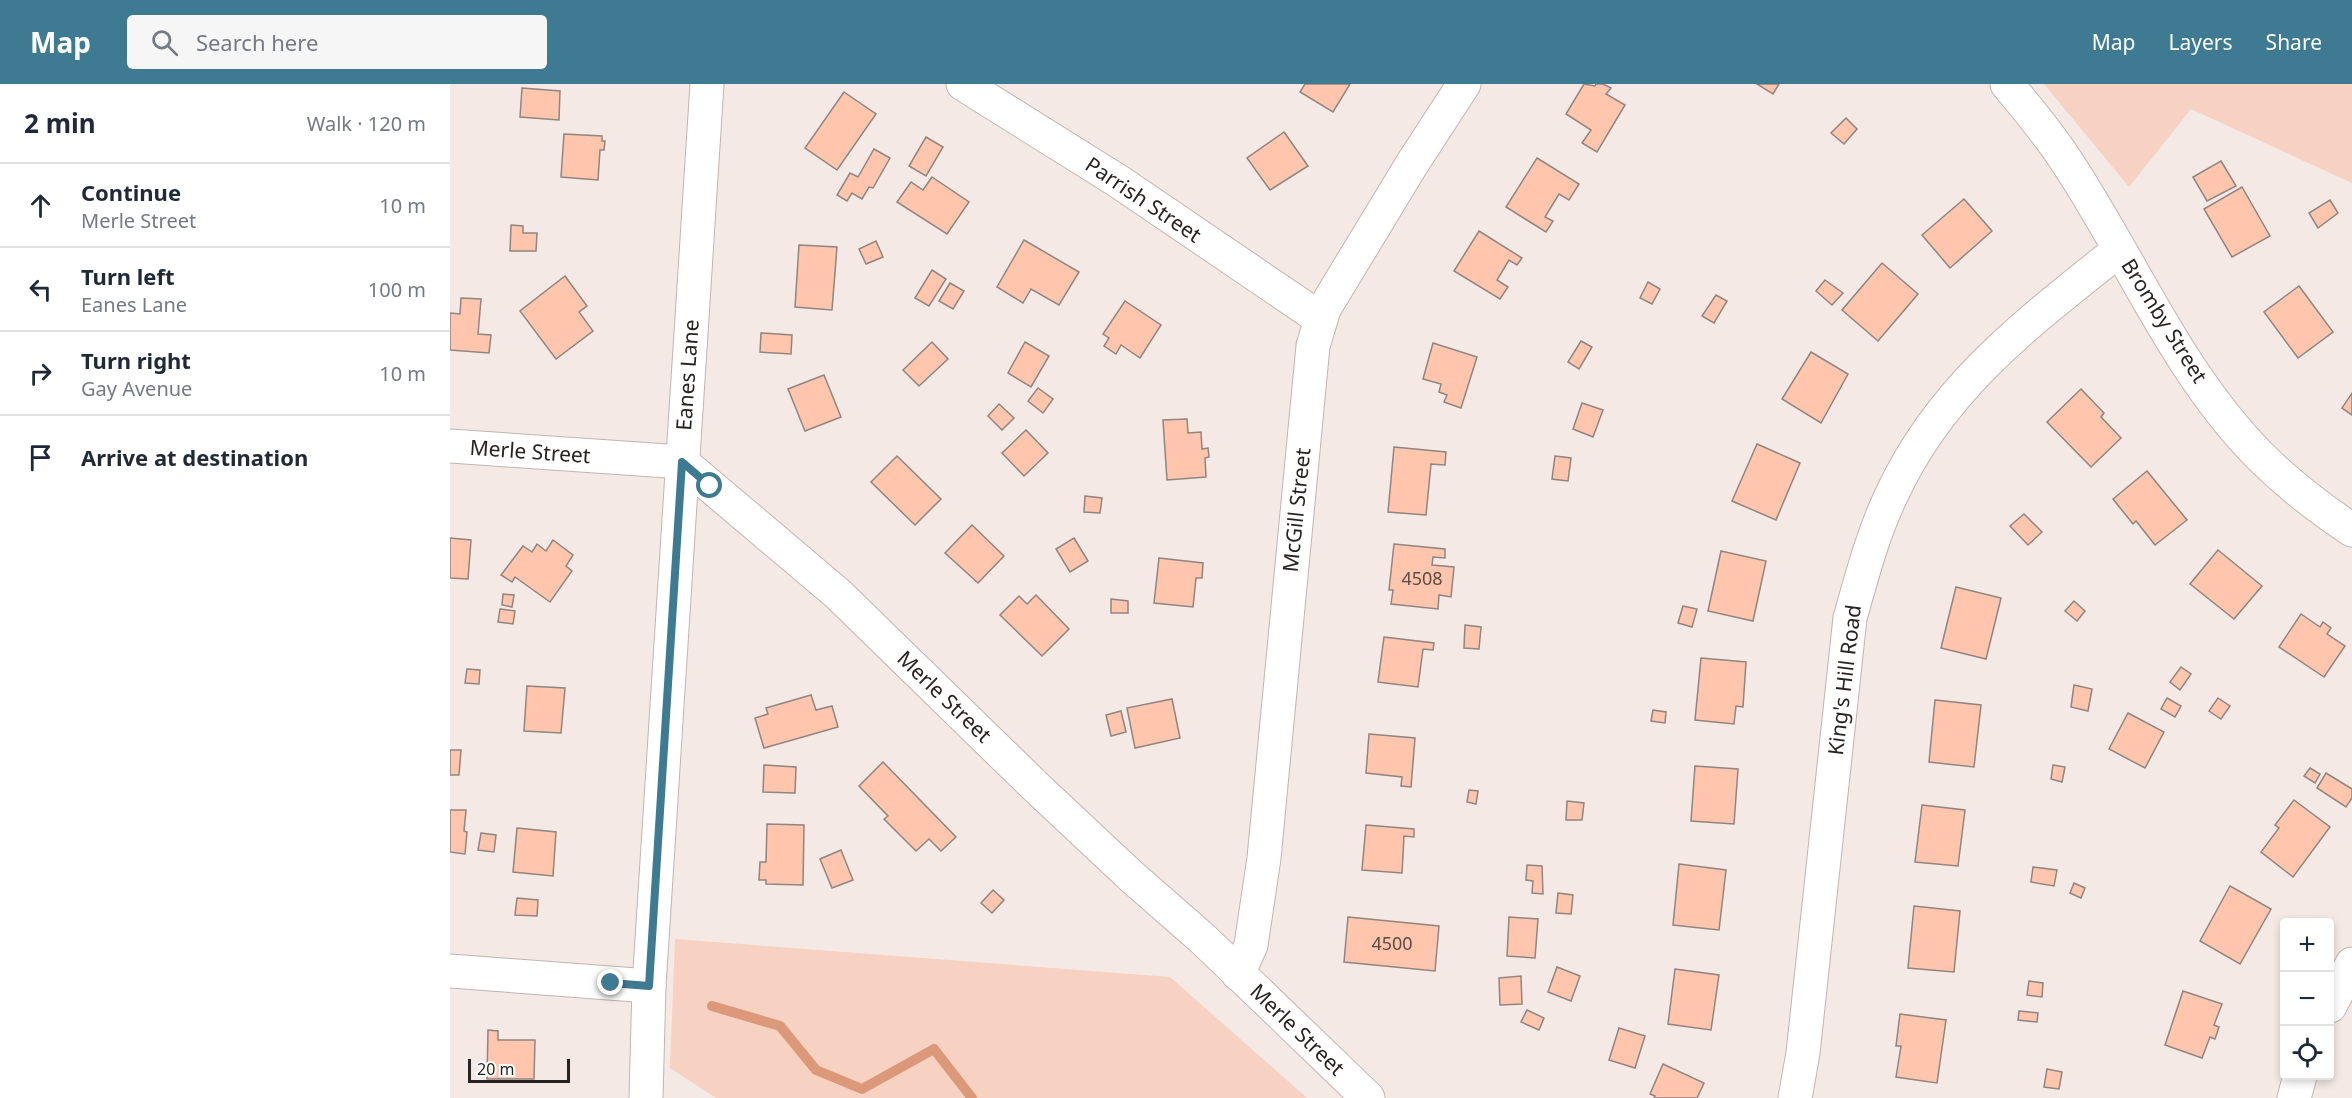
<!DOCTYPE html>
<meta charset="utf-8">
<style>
:root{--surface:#fff;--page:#f6f6f7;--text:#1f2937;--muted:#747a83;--line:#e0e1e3;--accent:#3e7b92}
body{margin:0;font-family:"Noto Sans",sans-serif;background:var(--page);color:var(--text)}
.controls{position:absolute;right:18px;bottom:18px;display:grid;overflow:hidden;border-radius:6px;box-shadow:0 3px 9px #0003}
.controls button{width:54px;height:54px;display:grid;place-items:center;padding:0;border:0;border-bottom:2px solid var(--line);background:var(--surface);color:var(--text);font:30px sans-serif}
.scale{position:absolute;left:18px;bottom:15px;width:102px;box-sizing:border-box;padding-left:6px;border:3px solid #272321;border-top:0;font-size:16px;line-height:21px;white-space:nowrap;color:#272321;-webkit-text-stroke:4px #fff;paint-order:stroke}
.stop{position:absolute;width:18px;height:18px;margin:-14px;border:4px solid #3e7b92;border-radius:50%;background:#fff}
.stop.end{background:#3e7b92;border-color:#fff;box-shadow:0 2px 6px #0008}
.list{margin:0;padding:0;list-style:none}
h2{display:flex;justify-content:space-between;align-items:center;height:78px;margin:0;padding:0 24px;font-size:26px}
h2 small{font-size:20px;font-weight:400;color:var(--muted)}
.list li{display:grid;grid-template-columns:39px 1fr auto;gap:18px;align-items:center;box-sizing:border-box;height:84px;padding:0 24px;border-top:2px solid var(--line)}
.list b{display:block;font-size:22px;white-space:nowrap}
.list p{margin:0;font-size:20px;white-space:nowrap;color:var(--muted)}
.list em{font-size:20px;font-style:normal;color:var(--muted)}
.icon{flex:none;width:33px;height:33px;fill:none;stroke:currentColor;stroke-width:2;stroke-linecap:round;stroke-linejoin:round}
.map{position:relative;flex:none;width:1902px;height:1014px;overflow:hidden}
header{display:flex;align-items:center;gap:36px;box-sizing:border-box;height:84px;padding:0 30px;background:var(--accent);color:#fff}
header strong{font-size:28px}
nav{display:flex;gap:33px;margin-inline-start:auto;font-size:21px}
.search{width:420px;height:54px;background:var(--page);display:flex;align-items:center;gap:15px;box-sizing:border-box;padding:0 21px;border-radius:6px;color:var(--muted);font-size:22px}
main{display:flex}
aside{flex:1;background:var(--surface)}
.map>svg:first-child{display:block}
</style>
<header>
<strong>Map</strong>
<div class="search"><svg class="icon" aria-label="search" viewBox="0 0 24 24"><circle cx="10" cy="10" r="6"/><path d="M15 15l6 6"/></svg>Search here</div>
<nav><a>Map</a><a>Layers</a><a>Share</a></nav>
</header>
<main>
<aside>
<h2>2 min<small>Walk · 120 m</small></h2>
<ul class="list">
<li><svg class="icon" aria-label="ahead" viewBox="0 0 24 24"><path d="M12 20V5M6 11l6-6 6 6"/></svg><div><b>Continue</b><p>Merle Street</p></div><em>10 m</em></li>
<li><svg class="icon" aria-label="left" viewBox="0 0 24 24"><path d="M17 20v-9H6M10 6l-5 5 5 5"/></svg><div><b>Turn left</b><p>Eanes Lane</p></div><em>100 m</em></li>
<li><svg class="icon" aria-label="right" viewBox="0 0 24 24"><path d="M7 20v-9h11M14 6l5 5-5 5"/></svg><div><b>Turn right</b><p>Gay Avenue</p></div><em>10 m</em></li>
<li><svg class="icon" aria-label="arrive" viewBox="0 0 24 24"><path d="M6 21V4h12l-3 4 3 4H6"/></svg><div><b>Arrive at destination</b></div></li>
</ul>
</aside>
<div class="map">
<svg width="1902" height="1014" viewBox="0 0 1902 1014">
<rect width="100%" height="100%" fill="#f4e9e4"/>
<g fill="#f7d1c1">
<polygon points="1594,0 1902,0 1902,99 1741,25 1679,103"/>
<polygon points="225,855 720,893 857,1014 266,1014 220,984"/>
</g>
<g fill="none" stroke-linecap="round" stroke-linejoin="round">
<polyline stroke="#dc997a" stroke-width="10" points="262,922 330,942 366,986 412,1005 484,965 522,1014"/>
</g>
<g fill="#ffc6ad" stroke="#908581" stroke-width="1.5">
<polygon points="855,0 900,0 883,28 850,8"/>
<polygon points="1134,0 1145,2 1146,0 1153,0 1161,4 1156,10 1175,21 1147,68 1132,59 1141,46 1116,30"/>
<polygon points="1307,0 1329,0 1323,10"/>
<polygon points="72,4 110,7 109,36 70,33"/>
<polygon points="394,8 426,30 387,86 355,64"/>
<polygon points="1396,34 1407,45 1394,60 1381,49"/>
<polygon points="834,48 858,82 820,106 797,74"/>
<polygon points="114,50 152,52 152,57 155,57 154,66 150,66 148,96 111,93"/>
<polygon points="476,53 493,63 476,92 459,82"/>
<polygon points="424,65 440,74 423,104 419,103 412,115 402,109 397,117 387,111 400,89 408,93"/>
<polygon points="1087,74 1129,100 1119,116 1109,110 1095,133 1103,137 1096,148 1056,123"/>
<polygon points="1771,77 1786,102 1757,117 1743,93"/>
<polygon points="482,93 519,118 497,150 447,118 461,98 473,106"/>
<polygon points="1792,103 1820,152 1782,173 1754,125"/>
<polygon points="1514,115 1542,147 1500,184 1472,151"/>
<polygon points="1880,116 1888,129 1868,144 1859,129"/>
<polygon points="61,141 73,142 73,149 87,149 86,167 60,167"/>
<polygon points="1029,147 1072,174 1067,181 1059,176 1047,196 1058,203 1050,215 1004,187"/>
<polygon points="574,156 629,188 609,221 581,205 573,219 547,203"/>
<polygon points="426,157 433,173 416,180 409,165"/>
<polygon points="349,161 387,163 382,226 345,223"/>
<polygon points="1432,179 1468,210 1428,257 1392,226"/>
<polygon points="482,186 496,195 479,222 465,214"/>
<polygon points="115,192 137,222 129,228 143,247 106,275 70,227"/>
<polygon points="1375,196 1393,209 1382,221 1366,207"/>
<polygon points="1198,198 1210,205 1202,220 1190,214"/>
<polygon points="500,199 514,207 503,225 489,217"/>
<polygon points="1849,202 1883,248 1848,274 1814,228"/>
<polygon points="1266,211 1277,217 1264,239 1252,232"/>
<polygon points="11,214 31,215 28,250 41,251 39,269 0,266 0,229 10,230"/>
<polygon points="675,217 711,241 690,274 671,261 666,270 654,262 659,254 653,250"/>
<polygon points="311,249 342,251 341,270 310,268"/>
<polygon points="1131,257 1142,263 1129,285 1118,278"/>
<polygon points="482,258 498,275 469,302 453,286"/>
<polygon points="575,258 599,272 581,303 558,289"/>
<polygon points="983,259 1027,273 1011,324 994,318 997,311 989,308 991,300 973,295"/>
<polygon points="1361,268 1398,290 1371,339 1332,315"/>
<polygon points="374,291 391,333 355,347 338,305"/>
<polygon points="588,304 603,315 593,329 578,317"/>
<polygon points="1631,305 1654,329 1651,333 1671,354 1641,383 1597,338"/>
<polygon points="1902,309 1902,331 1892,324"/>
<polygon points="1132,319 1153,326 1143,353 1123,345"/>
<polygon points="549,320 564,334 552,346 538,332"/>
<polygon points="737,335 738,349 751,348 752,365 758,364 759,373 755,374 756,393 717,396 713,336"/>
<polygon points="576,346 598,369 574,392 552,369"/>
<polygon points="1307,360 1350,379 1326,436 1282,417"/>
<polygon points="944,363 996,368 995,381 981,380 976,431 938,428"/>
<polygon points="447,372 491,415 465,441 421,398"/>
<polygon points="1105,372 1121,374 1118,397 1102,395"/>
<polygon points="1697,387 1737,436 1705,461 1686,437 1683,440 1663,415"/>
<polygon points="635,412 652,414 650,429 634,428"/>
<polygon points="1574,430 1592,448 1578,461 1560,442"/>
<polygon points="522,441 554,472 528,499 495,469"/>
<polygon points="0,454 21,456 18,495 0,494"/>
<polygon points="624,454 638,477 620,488 606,465"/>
<polygon points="103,456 123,471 116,482 122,487 100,518 65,493 62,498 51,491 73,462 82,468 87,460 96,467"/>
<polygon points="944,460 995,465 995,474 983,473 982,481 1004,483 1001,513 989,511 988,525 941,520 943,506 939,506"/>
<polygon points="1768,466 1812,502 1784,535 1740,500"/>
<polygon points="1271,467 1316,477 1303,537 1258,527"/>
<polygon points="709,474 753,479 752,494 746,494 743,523 704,519"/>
<polygon points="1506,503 1551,514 1536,575 1491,564"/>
<polygon points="53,510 64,511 62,523 52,521"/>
<polygon points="586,511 619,545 592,572 550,531 569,512 577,520"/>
<polygon points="661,515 678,517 678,529 661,529"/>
<polygon points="1624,517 1635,527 1627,537 1615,527"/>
<polygon points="1233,522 1247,525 1242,543 1228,539"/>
<polygon points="50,525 65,527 63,540 48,538"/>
<polygon points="1851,530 1870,543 1873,538 1881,544 1877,550 1895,562 1874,593 1829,563"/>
<polygon points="1015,541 1031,543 1029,565 1014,564"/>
<polygon points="934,553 984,559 983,566 973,565 968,603 928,598"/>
<polygon points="1251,574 1296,578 1293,623 1286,622 1284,640 1245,636"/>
<polygon points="1731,583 1741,590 1730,606 1720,598"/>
<polygon points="17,585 30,586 29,600 15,599"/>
<polygon points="1624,601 1642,605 1638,627 1621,623"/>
<polygon points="77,602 115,604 111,649 74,647"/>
<polygon points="361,611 366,626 382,622 388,643 314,664 305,634 318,630 316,624"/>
<polygon points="1717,614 1731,622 1725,633 1711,625"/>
<polygon points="1768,614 1780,622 1771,635 1759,627"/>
<polygon points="722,615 730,654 685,664 677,624"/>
<polygon points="1485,616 1531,621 1524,683 1479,678"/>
<polygon points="1203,626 1216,628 1215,639 1201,637"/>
<polygon points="671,627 676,648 661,652 656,631"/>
<polygon points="1678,629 1714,648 1695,684 1659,665"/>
<polygon points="919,650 965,654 961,703 951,702 952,693 916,689"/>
<polygon points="0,666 11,666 9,691 0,691"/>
<polygon points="433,678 506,753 491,767 479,755 466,767 434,735 438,732 409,702"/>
<polygon points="314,681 346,683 345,709 313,708"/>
<polygon points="1603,681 1615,683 1612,698 1601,695"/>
<polygon points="1245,682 1288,685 1284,740 1241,737"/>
<polygon points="1860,684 1870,690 1865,699 1854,692"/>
<polygon points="1876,689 1902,705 1902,714 1896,723 1867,704"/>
<polygon points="1019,706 1028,707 1026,720 1017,718"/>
<polygon points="1844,716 1880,743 1843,793 1811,768 1829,744 1825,741"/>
<polygon points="1117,717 1134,719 1132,736 1116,736"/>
<polygon points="1472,721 1515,726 1508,782 1465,778"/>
<polygon points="0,726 16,726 14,747 17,748 15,770 0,768"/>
<polygon points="317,740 354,741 353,801 316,800 316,796 309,796 310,778 316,778"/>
<polygon points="916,741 964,745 964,753 954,752 952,789 912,786"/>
<polygon points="67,744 106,748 103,792 63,788"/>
<polygon points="31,749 46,751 44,768 28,766"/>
<polygon points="391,766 403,796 382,804 370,775"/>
<polygon points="1229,780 1276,786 1269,846 1223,841"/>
<polygon points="1077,781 1092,782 1093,810 1082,809 1083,797 1076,796"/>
<polygon points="1583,783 1607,786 1604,802 1581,798"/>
<polygon points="1624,799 1635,804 1631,814 1620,809"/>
<polygon points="1780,802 1821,825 1790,880 1750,857"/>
<polygon points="543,806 554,816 542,829 531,819"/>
<polygon points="1108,809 1123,811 1121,830 1106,829"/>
<polygon points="67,814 88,816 87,832 65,831"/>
<polygon points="1464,822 1510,827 1504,888 1458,884"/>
<polygon points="898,833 989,842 985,887 894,878"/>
<polygon points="1059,833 1088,835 1085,874 1057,872"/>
<polygon points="1107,883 1130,892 1121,917 1098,908"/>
<polygon points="1225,885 1269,891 1261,946 1218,940"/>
<polygon points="1071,892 1072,920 1050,921 1049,894"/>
<polygon points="1579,897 1593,899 1592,913 1577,911"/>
<polygon points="1733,907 1772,920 1764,941 1769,943 1765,955 1760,953 1752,974 1715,961"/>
<polygon points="1077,926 1094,934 1089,946 1071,938"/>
<polygon points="1569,927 1588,929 1587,938 1568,936"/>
<polygon points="1450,930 1496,936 1487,999 1446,993 1451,962 1446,962"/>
<polygon points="1169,944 1195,952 1185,984 1159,976"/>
<polygon points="38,946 48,947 48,956 85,956 84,995 37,995"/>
<polygon points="1213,980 1254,999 1247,1014 1204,1014 1205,1012 1200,1010"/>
<polygon points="1597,985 1612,988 1609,1005 1594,1003"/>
</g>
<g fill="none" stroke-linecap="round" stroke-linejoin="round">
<g stroke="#c0b5b1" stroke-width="35">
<g id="street">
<polyline points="513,0 668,97 871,235"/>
<path d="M 1557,0 C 1577,24 1598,49 1615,75 C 1680,172 1727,289 1810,372 C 1838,400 1869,424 1902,446"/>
<polyline points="0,362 232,378 388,510 585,702 681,792 753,855 918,1014"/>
<polyline points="788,890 801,861 814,774 863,262 874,225 962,80 1014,0"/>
<polyline points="1880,922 1902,880"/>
<path d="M 1345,1014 L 1353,969 L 1400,534 C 1412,492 1423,449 1442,410 C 1492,302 1579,238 1669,166"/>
<polyline points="1844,1014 1850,992"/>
</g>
</g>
<g stroke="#c0b5b1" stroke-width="35">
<g id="secondary">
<polyline points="0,887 199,902"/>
<polyline points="196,1014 199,902 257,0"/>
</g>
</g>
<use href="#street" stroke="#fff" stroke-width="33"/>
<use href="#secondary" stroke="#fff" stroke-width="33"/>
</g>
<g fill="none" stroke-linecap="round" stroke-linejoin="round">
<polyline stroke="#3e7b92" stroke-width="8" points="161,899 199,902 232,378 260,402"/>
</g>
<g text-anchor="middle" stroke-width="5" stroke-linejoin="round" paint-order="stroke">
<g font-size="18" fill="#5d4c44">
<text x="972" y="501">4508</text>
<text x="942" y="866">4500</text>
</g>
<g font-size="21" fill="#272321" stroke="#fff">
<text transform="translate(693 116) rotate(34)" y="7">Parrish Street</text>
<text transform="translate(1714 237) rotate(58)" y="7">Bromby Street</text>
<text transform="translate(238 291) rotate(-86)" y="7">Eanes Lane</text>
<text transform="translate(80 368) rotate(4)" y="7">Merle Street</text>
<text transform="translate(847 426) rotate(-84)" y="7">McGill Street</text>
<text transform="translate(1395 596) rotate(-83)" y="7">King's Hill Road</text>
<text transform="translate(494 613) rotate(44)" y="7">Merle Street</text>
<text transform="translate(847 946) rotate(44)" y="7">Merle Street</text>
</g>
</g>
</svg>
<div class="controls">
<button>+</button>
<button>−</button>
<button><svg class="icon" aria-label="locate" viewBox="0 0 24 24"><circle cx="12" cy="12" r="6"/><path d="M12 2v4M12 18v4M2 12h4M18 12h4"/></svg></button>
</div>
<div class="scale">20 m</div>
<div class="stop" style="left:260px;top:402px"></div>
<div class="stop end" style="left:161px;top:899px"></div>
</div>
</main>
